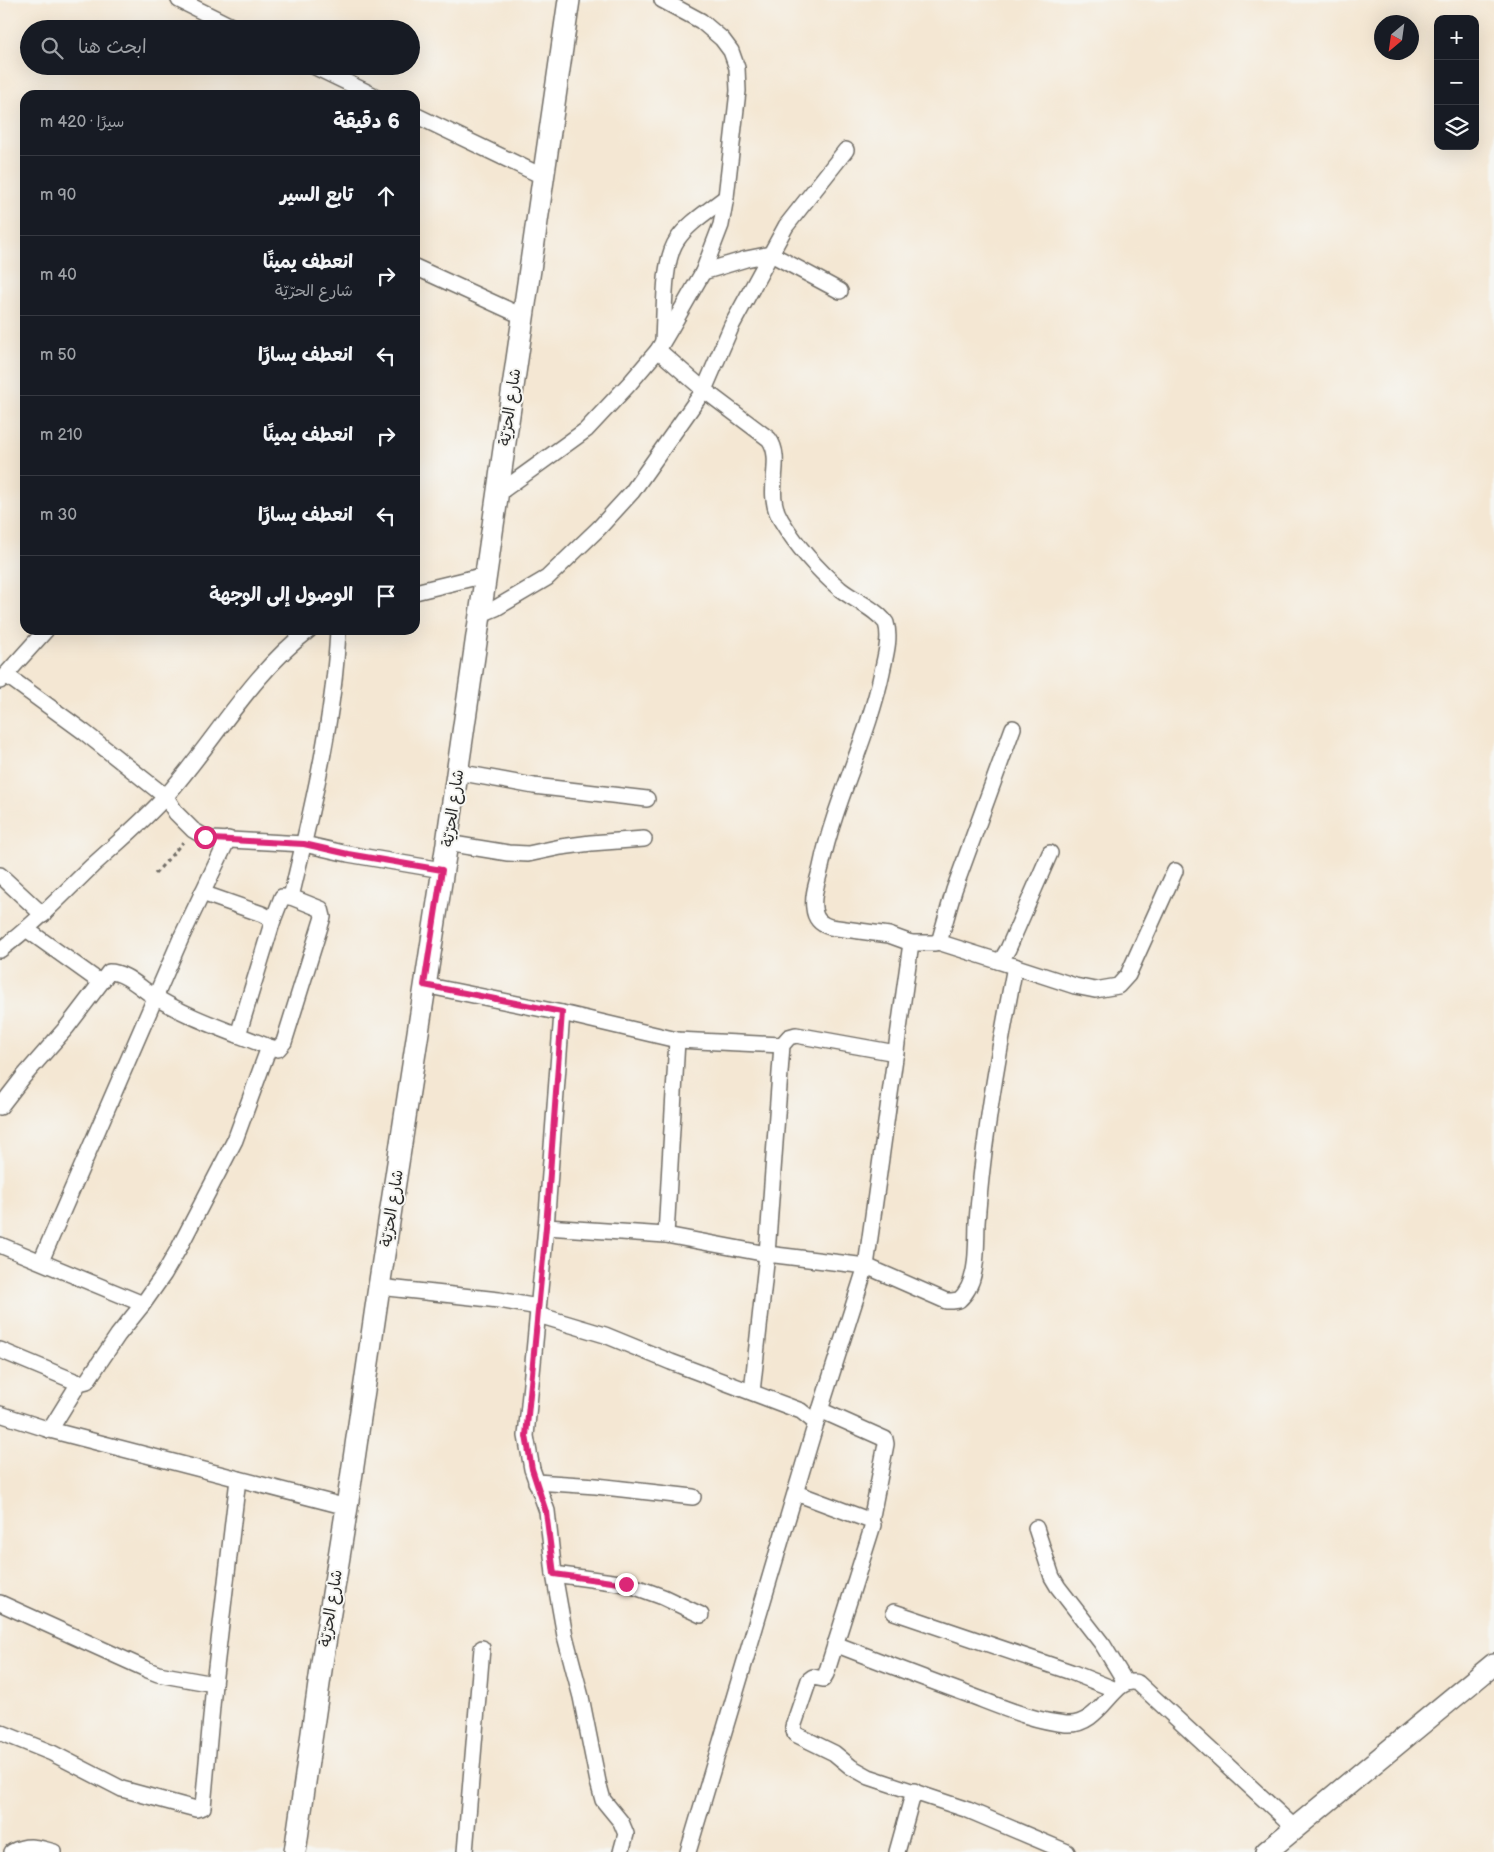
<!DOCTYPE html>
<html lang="ar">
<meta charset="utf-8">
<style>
:root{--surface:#171b24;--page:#242831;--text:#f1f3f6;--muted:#9ea1a6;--line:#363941}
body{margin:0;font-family:"Balsamiq Sans","Playpen Sans Arabic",sans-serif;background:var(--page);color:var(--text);direction:rtl}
.controls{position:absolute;right:15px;top:15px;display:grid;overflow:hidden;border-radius:10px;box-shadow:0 5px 20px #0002}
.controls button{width:45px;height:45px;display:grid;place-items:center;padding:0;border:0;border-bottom:1px solid var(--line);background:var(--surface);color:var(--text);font:25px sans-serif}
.compass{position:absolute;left:1374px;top:15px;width:45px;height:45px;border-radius:50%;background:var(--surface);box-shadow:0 5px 20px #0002;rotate:209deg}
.stop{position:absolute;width:15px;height:15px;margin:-11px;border:4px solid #db2777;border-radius:50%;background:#fff}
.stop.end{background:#db2777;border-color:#fff;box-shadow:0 1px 5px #0008}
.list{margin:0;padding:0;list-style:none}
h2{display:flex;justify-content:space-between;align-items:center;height:65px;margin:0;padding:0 20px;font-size:21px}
h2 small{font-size:16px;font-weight:400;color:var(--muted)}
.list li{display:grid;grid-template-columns:32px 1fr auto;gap:15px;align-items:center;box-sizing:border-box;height:80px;padding:0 20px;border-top:1px solid var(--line)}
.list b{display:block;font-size:19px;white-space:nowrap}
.list p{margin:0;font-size:16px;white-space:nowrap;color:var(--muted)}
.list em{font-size:16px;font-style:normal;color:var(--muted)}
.icon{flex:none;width:28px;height:28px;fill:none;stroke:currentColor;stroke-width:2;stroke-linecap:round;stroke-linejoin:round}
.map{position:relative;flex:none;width:1494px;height:1852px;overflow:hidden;direction:ltr}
.search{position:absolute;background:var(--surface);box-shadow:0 5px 20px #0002;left:20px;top:20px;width:400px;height:55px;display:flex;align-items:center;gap:12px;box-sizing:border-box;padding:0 18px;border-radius:28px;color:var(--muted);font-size:19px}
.panel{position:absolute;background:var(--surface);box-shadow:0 5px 20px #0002;left:20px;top:90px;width:400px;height:545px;border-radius:15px;direction:rtl}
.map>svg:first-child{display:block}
</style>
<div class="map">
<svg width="1494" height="1852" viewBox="0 0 1494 1852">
<rect width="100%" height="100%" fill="#f6f6f2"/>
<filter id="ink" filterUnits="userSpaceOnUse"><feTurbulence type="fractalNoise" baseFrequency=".02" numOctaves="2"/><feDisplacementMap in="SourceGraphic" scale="10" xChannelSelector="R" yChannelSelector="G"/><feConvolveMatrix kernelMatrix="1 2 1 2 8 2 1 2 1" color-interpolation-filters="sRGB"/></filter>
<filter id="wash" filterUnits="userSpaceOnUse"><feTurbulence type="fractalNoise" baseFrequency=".0096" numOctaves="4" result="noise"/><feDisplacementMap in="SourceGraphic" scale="20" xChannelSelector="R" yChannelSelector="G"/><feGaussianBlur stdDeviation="1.12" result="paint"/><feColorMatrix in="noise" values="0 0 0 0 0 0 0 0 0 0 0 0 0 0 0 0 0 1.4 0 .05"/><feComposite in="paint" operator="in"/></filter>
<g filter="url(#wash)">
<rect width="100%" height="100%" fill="#f4e7d3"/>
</g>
<g filter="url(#ink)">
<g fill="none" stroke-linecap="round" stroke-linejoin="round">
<g stroke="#716d66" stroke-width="18">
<g id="street">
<polyline points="179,0 237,29"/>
<polyline points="313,66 373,95"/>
<polyline points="415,115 544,177"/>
<polyline points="415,267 522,316"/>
<polyline points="703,272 746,259 771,254 840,291"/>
<path d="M 663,340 C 665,314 662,262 677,240 C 688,223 710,210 726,197"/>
<path d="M 658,350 L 704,390 L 769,439 C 785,461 763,491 781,520 C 796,545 818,570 840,589 C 855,601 875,608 886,623 C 891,638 885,657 882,672 C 868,739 835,800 821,867 C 818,880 812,895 814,908 C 815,919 820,924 830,927 L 889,935 L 911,943"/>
<polyline points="496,495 586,430 630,383 658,350 671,328 703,272 721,225 726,197 738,91 737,68 731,51 722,39 701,21 662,0"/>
<polyline points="415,592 485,575"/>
<polyline points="479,615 496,608 547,578 599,528 632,492 704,390 732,325 786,226 846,150"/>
<polyline points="6,675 84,732 166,797 176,813 193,830 205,837 212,839 304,844 348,854 442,870"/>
<polyline points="0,681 46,630"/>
<polyline points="457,772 534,786 647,799"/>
<polyline points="447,843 508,853 528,854 561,847 591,843 644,839"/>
<polyline points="0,875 43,915"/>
<polyline points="202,893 262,914 273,920 238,1035"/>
<polyline points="273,920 282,897 291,897"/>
<polyline points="26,929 100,982"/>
<polyline points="938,942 998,961 1002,959 1008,949 1050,853"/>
<path d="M 0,950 C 34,925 62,895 92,866 C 117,843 144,821 166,796 C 214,742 251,674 309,630"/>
<polyline points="998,961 1075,986 1095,990 1118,986 1128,975 1175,871"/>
<polyline points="424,985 562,1013 546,1227 526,1436 532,1469 547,1511 554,1574 565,1636 581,1697 598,1782 603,1800 621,1822 626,1834 621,1852"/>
<polyline points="562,1013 677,1040 782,1045"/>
<path d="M 0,1107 L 24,1076 L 67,1027 L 109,972 C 124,972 137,985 149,993 C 185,1017 229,1031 269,1047"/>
<path d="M 546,1227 L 666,1235 L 767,1254 L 866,1266 L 946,1301 L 952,1301 L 959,1300 C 979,1283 976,1247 977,1223 C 983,1137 999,1051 1015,966"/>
<polyline points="666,1235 677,1040"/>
<polyline points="0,1245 143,1304"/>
<polyline points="41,1261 181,938 228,839"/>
<polyline points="379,1287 499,1300 538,1307"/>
<polyline points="538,1315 605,1335 671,1362 801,1411 816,1423 688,1852"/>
<polyline points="0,1350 79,1383"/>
<polyline points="752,1392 767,1254 782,1045 789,1037 796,1035 896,1053"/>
<polyline points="820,1410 885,1439 886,1444 871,1521"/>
<polyline points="0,1414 50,1430 347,1507"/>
<polyline points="816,1423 866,1266 911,943 935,943 940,939 954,890 1013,728"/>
<path d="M 50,1430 L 79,1383 L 87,1381 L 118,1335 L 143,1304 L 164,1274 L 179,1248 L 235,1140 L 269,1047 L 278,1049 L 284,1042 L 323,917 L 321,909 L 291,897 C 312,809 334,720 338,630"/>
<polyline points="536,1482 596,1486 693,1497"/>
<polyline points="796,1493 871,1521 873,1525 826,1674 823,1679 813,1677 809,1680 793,1727 795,1734 834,1753 851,1767 869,1777 968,1810 1067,1852"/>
<polyline points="1036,1528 1052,1577 1058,1587 1103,1645 1126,1683"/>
<polyline points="554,1574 627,1584 663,1597 701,1615"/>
<polyline points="0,1603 148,1670 158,1674 214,1684"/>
<polyline points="894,1612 1071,1672 1116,1690"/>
<path d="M 835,1644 C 879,1661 923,1678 967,1694 C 999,1706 1032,1721 1066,1724 C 1102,1727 1113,1674 1138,1683 L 1295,1828"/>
<polyline points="0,1732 52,1753 122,1789 196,1809 203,1807 214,1684 238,1479"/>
<path d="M 12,1852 C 27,1844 38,1847 54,1852"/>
<polyline points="465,1852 482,1648"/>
<polyline points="897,1852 914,1791"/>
</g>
</g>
<g stroke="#716d66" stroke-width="24">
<g id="secondary">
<polyline points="295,1852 323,1656 347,1507 379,1287 447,843 569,0"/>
<polyline points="1266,1852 1494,1664"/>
</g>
</g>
<polyline stroke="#716d66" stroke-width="3" stroke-dasharray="4 4" stroke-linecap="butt" points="155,874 183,842"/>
<use href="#street" stroke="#fff" stroke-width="15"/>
<use href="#secondary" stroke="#fff" stroke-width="21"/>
</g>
</g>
<g fill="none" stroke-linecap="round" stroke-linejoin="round" filter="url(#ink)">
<polyline stroke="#db2777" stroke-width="6" points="205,837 212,839 304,844 348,854 442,870 424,985 562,1012 546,1227 526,1436 532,1469 546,1512 554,1574 626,1584"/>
</g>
<g text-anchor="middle" stroke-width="4" stroke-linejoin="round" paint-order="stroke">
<g font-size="16" fill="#2b2b2b" stroke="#f6f6f2">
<text transform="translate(509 407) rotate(-82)" y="6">شارع الحرّيّة</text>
<text transform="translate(452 808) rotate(-82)" y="6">شارع الحرّيّة</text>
<text transform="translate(391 1208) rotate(-81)" y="6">شارع الحرّيّة</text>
<text transform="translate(330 1608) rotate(-81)" y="6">شارع الحرّيّة</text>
</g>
</g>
</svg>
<div class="controls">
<button>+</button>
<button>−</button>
<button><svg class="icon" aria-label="layers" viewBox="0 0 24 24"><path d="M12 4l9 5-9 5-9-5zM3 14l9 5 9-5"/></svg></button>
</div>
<svg class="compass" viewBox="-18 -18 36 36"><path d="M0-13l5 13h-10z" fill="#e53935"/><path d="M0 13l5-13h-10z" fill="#9ea1a6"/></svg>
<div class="stop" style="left:205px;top:837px"></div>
<div class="stop end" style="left:626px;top:1584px"></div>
<div class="search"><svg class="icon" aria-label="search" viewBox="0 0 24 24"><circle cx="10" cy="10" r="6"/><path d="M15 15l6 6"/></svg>ابحث هنا</div>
<section class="panel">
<h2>6 دقيقة<small>سيرًا · 420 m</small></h2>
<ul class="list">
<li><svg class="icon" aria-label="ahead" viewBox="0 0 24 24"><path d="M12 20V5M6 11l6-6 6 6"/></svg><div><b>تابع السير</b></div><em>90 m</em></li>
<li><svg class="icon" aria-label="right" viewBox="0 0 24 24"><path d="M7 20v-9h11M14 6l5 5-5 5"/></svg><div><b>انعطف يمينًا</b><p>شارع الحرّيّة</p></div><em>40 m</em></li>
<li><svg class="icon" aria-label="left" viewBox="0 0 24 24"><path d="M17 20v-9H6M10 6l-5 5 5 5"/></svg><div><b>انعطف يسارًا</b></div><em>50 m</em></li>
<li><svg class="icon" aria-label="right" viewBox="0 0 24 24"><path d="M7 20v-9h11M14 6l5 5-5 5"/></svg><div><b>انعطف يمينًا</b></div><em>210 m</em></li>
<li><svg class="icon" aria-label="left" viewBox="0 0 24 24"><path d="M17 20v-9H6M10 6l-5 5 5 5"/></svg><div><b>انعطف يسارًا</b></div><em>30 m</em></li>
<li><svg class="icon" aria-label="arrive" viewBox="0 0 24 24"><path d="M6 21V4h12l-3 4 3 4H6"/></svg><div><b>الوصول إلى الوجهة</b></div></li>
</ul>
</section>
</div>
